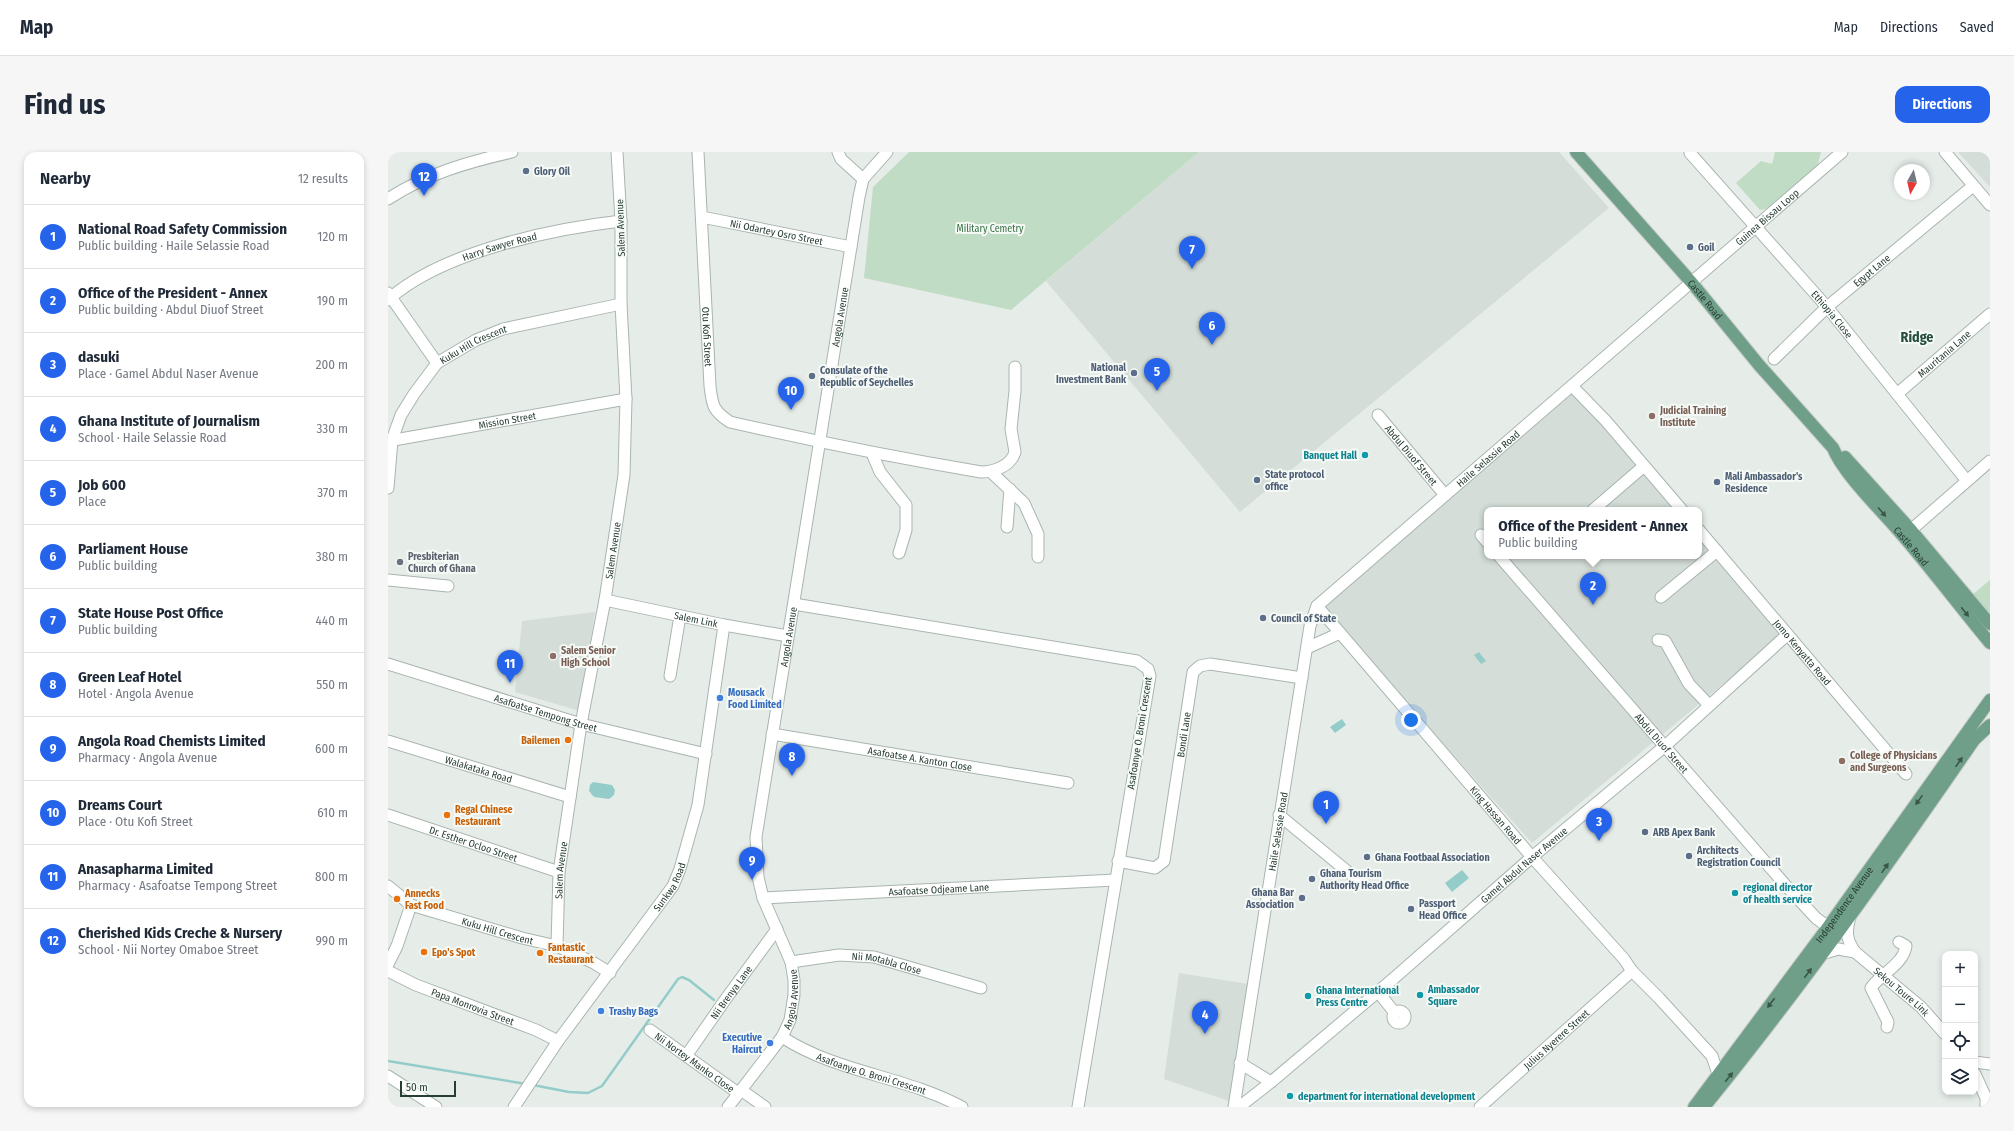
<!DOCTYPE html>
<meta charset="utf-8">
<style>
:root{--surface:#fff;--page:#f6f6f7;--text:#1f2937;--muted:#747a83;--line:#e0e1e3;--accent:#2563eb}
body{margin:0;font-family:"Fira Sans Condensed",sans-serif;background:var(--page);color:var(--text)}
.controls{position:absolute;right:12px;bottom:12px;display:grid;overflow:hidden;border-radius:8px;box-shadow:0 2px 6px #0003}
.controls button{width:36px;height:36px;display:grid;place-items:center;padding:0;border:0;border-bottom:1px solid var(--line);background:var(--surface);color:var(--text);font:20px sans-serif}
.compass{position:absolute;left:1506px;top:12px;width:36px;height:36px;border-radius:50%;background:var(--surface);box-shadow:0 2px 6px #0003;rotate:188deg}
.scale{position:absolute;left:12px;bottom:10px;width:56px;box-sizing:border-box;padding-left:4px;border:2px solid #273e33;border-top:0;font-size:11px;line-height:14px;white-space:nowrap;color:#273e33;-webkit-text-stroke:3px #f6faf7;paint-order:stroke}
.you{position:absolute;left:1023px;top:568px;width:14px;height:14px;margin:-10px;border:3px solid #fff;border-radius:50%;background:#1a73e8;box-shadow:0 0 0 6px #1a73e833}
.badge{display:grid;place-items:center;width:26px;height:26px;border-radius:50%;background:var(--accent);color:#fff;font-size:13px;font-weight:700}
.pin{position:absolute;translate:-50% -33px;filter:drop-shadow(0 1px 2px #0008)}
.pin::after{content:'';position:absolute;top:21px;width:14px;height:12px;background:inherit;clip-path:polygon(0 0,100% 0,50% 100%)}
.popup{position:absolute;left:1096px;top:355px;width:218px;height:52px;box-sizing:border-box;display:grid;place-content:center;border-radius:8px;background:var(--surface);filter:drop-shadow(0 1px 3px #0005);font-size:13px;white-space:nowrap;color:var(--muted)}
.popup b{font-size:15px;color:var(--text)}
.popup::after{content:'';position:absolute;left:50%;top:100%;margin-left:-8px;border:8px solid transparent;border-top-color:var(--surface)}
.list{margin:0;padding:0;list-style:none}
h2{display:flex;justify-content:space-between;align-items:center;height:52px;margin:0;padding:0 16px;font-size:17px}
h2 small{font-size:13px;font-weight:400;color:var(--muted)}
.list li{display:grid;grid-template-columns:26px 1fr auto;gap:12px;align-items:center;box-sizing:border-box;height:64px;padding:0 16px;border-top:1px solid var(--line)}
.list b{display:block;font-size:15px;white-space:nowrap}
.list p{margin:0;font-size:13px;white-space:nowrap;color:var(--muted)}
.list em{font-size:13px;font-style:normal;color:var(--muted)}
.icon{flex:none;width:22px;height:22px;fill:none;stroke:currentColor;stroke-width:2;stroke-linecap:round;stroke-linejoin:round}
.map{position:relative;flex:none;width:1602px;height:955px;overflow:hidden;border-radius:12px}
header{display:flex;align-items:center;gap:24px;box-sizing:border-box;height:56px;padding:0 20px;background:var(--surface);border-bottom:1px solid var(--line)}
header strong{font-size:19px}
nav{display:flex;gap:22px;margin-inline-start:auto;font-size:14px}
.intro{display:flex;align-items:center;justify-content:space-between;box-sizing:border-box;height:96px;padding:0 24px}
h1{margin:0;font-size:28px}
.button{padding:10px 18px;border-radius:12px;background:var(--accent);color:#fff;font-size:14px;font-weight:700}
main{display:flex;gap:24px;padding:0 24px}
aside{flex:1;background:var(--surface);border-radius:12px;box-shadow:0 2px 6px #0003}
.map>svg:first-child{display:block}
</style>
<header>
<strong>Map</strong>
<nav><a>Map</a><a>Directions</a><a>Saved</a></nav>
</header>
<div class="intro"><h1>Find us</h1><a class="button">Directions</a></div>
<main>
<aside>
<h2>Nearby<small>12 results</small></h2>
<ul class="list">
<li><span class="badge">1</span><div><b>National Road Safety Commission</b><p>Public building · Haile Selassie Road</p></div><em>120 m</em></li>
<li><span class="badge">2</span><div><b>Office of the President - Annex</b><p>Public building · Abdul Diuof Street</p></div><em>190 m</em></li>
<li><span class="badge">3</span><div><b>dasuki</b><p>Place · Gamel Abdul Naser Avenue</p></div><em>200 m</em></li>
<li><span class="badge">4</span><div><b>Ghana Institute of Journalism</b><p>School · Haile Selassie Road</p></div><em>330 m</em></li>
<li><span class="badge">5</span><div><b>Job 600</b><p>Place</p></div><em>370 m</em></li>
<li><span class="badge">6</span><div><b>Parliament House</b><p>Public building</p></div><em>380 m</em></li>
<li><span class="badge">7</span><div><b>State House Post Office</b><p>Public building</p></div><em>440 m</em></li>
<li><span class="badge">8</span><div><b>Green Leaf Hotel</b><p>Hotel · Angola Avenue</p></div><em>550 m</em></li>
<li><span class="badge">9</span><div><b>Angola Road Chemists Limited</b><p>Pharmacy · Angola Avenue</p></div><em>600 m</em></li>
<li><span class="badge">10</span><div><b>Dreams Court</b><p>Place · Otu Kofi Street</p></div><em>610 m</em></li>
<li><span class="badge">11</span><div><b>Anasapharma Limited</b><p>Pharmacy · Asafoatse Tempong Street</p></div><em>800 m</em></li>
<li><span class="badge">12</span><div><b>Cherished Kids Creche &amp; Nursery</b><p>School · Nii Nortey Omaboe Street</p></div><em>990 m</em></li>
</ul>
</aside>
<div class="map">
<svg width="1602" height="955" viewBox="0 0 1602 955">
<rect width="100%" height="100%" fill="#e6ede9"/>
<g fill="#d4ddd7">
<polygon points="811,0 1171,0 1221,56 852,360 658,129"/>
<polygon points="1570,0 1602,0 1602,35"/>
<polygon points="1184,239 1286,358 1099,358 1099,404 1311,404 1311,387 1394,483 1144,691 934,456"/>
<polygon points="207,460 192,559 127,540 134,469"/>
<polygon points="791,821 860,832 841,949 776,927"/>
</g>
<g fill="#c1dcc4">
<polygon points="521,0 811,0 623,158 476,126 485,35"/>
<polygon points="1387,0 1433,0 1429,16 1382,56 1372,58 1348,31 1373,9 1384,12"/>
<polygon points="1602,428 1602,461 1584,443"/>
</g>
<g fill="#94ccca">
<polygon points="1091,500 1098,509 1093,512 1086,503"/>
<polygon points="954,567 958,573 947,581 942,575"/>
<polygon points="205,630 224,633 227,638 226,643 221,647 206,645 201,639 202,633"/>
<polygon points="1074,718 1081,726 1064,740 1057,731"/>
</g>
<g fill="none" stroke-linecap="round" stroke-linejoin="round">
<g stroke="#94ccca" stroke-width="2.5">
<polyline points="0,909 138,932"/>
<polyline points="145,933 181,940 200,941 214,934 290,827 294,825 301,828 326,848"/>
</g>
<g stroke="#a9b5af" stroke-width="13">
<g id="minor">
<path id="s1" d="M 310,0 L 322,234 C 324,253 325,259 342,270 C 425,289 509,306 593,320 C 606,320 623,314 627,300 L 623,277 L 627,239 L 627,215"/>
<polyline points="450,0 453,7 475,27"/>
<polyline points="1557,0 1602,53"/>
<path id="s2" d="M 1302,1 L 1439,155 L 1579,329"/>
<path d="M 0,47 C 38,22 80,10 124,0"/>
<path id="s3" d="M 314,65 L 463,95"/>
<polyline points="0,141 49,211"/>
<path id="s4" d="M 0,148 C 53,100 163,77 233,69"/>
<path id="s5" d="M 1386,207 L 1439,155 L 1585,34"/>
<polyline points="1184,234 1218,269 1294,358"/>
<path id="s6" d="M 1509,242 L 1602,162"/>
<path id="s7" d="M 990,263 L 1057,343"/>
<path id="s8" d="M 0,289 L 238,247"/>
<polyline points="484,301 492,320 518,353 518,378 511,401"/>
<polyline points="603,320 636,351 650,382 650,405"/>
<path id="s9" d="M 0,336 L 4,288 L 13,263 L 26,242 L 49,211 L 88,188 L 115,177 L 233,152"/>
<polyline points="1205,358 1256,314"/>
<polyline points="619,375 622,337"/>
<path id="s10" d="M 1311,378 L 1518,622"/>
<polyline points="1523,378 1602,309"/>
<polyline points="1093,383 1099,390"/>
<path id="s11" d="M 1111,404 L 1400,736 L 1428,766 L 1440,775"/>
<polyline points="0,428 60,434"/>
<polyline points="1273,445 1329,399"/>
<path id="s12" d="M 217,448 L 336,473 L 400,484"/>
<polyline points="406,452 749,509 760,517 762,524 690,955"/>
<path id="s13" d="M 929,454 L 1144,705 L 1236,807 L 1244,819 L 1271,846 L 1324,904 L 1330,922"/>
<polyline points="1270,488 1277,489 1301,532 1321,553"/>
<polyline points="919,496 952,481"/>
<path id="s14" d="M 0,512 L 193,572 L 318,602"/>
<polyline points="282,524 292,464"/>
<path id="s15" d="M 384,582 L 680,631"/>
<path id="s16" d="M 0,589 L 182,645"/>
<path id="s17" d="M 0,663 L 171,720"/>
<polyline points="891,663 971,729"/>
<path id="s18" d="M 730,709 L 767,716 L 776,709 L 805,520 L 812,514 L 822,512 L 914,526"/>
<path id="s19" d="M 0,734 L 23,753 L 134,786 L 169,794 L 206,811 L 222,821"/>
<path id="s20" d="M 375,746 L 727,728"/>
<path id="s21" d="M 1462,765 C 1458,780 1458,787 1467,800 L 1533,855 L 1557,882"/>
<path id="s22" d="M 169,794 L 171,720 L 193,572 L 217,448 L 236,323 L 238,247 L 233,152 L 233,69 L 229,0"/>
<polyline points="1434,802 1450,797 1467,800"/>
<path id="s23" d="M 403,810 L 451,803 L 486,805 L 593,836"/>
<polyline points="0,812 9,794 23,753"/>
<path id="s24" d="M 0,819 L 28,833 L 148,878 L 170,889"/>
<polyline points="990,840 1007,861"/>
<circle cx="1011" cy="865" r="6"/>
<path d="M 1499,875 L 1500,870 L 1483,836 C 1490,824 1516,812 1518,794 L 1511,790"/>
<path id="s25" d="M 262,878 L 350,941"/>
<path id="s26" d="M 394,885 C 449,921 517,924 574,955"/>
<path id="s27" d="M 298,904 L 337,848 L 389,777"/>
<polyline points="1587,910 1602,912"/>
<polyline points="852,911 883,930"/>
<polyline points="1587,922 1598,946 1598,955"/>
<polyline points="0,924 48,955"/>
<polyline points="353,938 377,955"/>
<path id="s28" d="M 126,955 L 170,889 L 285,734 L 292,717 L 310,653 L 336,473"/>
<path id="s29" d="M 340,955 L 394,885 L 402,868 L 406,843 L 406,828 L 403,810 L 375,746 L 370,725 L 368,685 L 471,45 L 475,27 L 499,0"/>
<path id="s30" d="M 846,955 L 922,474 L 929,454 L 1454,0"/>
<path id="s31" d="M 851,955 L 883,930 L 1005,827 L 1144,705 L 1277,594 L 1399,483"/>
<path id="s32" d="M 1092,955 L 1244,819"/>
</g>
</g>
<g stroke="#c3c9c6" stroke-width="14">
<g id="major">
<path id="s33" d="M 1188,0 L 1304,131 L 1371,213 L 1445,296 C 1455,322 1496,361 1515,384 C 1545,419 1573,456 1602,491"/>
<polyline points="1457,305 1523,378 1602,472"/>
<path id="s34" d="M 1306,955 L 1440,775 L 1602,548"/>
<path d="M 1316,955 C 1412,837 1500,713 1586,588 L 1602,573"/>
</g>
</g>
<use href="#minor" stroke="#fff" stroke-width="11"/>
<use href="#major" stroke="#6f9e89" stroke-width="12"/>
</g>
<defs><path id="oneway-solid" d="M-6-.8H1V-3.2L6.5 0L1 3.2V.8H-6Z"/></defs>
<g fill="#395648">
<use href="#oneway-solid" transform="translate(1494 360) rotate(49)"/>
<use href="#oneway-solid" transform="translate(1577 460) rotate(51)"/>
<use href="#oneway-solid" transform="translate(1571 610) rotate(-55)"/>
<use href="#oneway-solid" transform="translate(1531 648) rotate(126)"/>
<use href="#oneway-solid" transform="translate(1497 716) rotate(-55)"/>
<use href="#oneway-solid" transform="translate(1420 821) rotate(-53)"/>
<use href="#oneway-solid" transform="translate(1383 851) rotate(127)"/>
<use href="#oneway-solid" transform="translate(1341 925) rotate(-51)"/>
</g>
<g fill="#5c6f8a" stroke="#f6faf7" stroke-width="1.5">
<circle cx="138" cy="19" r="4"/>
<circle cx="1302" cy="95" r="4"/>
<circle cx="746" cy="221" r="4"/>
<circle cx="424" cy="224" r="4"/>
<circle cx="869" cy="328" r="4"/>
<circle cx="1329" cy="330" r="4"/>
<circle cx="875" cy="466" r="4"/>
<circle cx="1257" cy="680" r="4"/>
<circle cx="1301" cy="704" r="4"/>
<circle cx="979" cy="705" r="4"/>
<circle cx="924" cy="727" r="4"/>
<circle cx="914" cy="746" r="4"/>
<circle cx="1023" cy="757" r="4"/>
</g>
<g fill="#8d6e63" stroke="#f6faf7" stroke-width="1.5">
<circle cx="1264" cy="264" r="4"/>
<circle cx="165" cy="504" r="4"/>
<circle cx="1454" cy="609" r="4"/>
</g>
<g fill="#0f9aa8" stroke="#f6faf7" stroke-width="1.5">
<circle cx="977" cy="303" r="4"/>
<circle cx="1347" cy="741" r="4"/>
<circle cx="1032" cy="843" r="4"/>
<circle cx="920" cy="844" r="4"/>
<circle cx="902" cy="944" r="4"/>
</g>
<circle fill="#6b7280" stroke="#f6faf7" stroke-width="1.5" cx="12" cy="410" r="4"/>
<g fill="#3f7fe0" stroke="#f6faf7" stroke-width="1.5">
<circle cx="332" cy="546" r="4"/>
<circle cx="213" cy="859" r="4"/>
<circle cx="382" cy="891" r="4"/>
</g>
<g fill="#e8710a" stroke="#f6faf7" stroke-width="1.5">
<circle cx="180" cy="588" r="4"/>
<circle cx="59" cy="663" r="4"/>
<circle cx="9" cy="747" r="4"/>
<circle cx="36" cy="800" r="4"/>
<circle cx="152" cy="801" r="4"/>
</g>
<g text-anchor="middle" stroke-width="4" stroke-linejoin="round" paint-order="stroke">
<g font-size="10" font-weight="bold" fill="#4e5e75" stroke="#f6faf7" text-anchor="start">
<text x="146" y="23">Glory Oil</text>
<text x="1310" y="99">Goil</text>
<text x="738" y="219" text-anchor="end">National<tspan x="738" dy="12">Investment Bank</tspan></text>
<text x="432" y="222">Consulate of the<tspan x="432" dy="12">Republic of Seychelles</tspan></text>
<text x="877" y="326">State protocol<tspan x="877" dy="12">office</tspan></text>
<text x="1337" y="328">Mali Ambassador's<tspan x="1337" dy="12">Residence</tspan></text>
<text x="883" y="470">Council of State</text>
<text x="1265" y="684">ARB Apex Bank</text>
<text x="1309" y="702">Architects<tspan x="1309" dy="12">Registration Council</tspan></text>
<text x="987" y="709">Ghana Footbaal Association</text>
<text x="932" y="725">Ghana Tourism<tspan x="932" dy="12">Authority Head Office</tspan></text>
<text x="906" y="744" text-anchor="end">Ghana Bar<tspan x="906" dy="12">Association</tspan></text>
<text x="1031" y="755">Passport<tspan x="1031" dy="12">Head Office</tspan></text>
</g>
<g font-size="10" fill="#273e33" stroke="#f6faf7">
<text dy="4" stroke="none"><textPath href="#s30" startOffset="1103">Guinea Bissau Loop</textPath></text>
<text transform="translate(232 76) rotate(-92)" y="4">Salem Avenue</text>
<text dy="4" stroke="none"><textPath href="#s3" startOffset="76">Nii Odartey Osro Street</textPath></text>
<text dy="4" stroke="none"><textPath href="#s4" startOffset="125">Harry Sawyer Road</textPath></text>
<text dy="4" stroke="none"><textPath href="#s5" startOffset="132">Egypt Lane</textPath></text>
<text dy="4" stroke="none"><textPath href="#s33" startOffset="196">Castle Road</textPath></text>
<text dy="4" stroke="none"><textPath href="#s2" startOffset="215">Ethiopia Close</textPath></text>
<text dy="4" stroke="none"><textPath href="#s29" startOffset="824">Angola Avenue</textPath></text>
<text dy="4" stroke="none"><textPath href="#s1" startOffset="185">Otu Kofi Street</textPath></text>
<text dy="4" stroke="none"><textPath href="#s9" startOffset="179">Kuku Hill Crescent</textPath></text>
<text dy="4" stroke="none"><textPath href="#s6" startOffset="62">Mauritania Lane</textPath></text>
<text dy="4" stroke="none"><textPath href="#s8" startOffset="121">Mission Street</textPath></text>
<text dy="4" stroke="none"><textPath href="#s7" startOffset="52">Abdul Diuof Street</textPath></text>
<text dy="4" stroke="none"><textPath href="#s30" startOffset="734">Haile Selassie Road</textPath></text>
<text dy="4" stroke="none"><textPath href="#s33" startOffset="518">Castle Road</textPath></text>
<text dy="4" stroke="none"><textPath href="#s22" startOffset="400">Salem Avenue</textPath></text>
<text dy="4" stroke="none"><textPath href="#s12" startOffset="93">Salem Link</textPath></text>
<text dy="4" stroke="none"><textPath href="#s29" startOffset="500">Angola Avenue</textPath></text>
<text dy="4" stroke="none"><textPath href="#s10" startOffset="160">Jomo Kenyatta Road</textPath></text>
<text dy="4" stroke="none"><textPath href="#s14" startOffset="165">Asafoatse Tempong Street</textPath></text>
<text transform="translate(751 581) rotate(-81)" y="4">Asafoanye O. Broni Crescent</text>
<text dy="4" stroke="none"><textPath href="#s18" startOffset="177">Bondi Lane</textPath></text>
<text dy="4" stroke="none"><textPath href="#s11" startOffset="248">Abdul Diuof Street</textPath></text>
<text dy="4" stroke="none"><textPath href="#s15" startOffset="150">Asafoatse A. Kanton Close</textPath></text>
<text dy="4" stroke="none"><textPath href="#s16" startOffset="95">Walakataka Road</textPath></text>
<text dy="4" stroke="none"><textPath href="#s13" startOffset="275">King Hassan Road</textPath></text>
<text dy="4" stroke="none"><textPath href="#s30" startOffset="279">Haile Selassie Road</textPath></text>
<text dy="4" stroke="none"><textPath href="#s17" startOffset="90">Dr. Esther Ocloo Street</textPath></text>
<text dy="4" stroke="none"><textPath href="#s31" startOffset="374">Gamel Abdul Naser Avenue</textPath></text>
<text dy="4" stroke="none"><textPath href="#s22" startOffset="76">Salem Avenue</textPath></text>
<text dy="4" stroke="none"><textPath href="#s28" startOffset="270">Sunkwa Road</textPath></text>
<text dy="4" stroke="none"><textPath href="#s20" startOffset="176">Asafoatse Odjeame Lane</textPath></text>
<text dy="4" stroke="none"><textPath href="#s34" startOffset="252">Independence Avenue</textPath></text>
<text dy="4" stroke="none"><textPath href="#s19" startOffset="120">Kuku Hill Crescent</textPath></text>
<text dy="4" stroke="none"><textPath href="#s23" startOffset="97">Nii Motabla Close</textPath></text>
<text dy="4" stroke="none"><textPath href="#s27" startOffset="78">Nii Brenya Lane</textPath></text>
<text dy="4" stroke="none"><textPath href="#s21" startOffset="98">Sekou Toure Link</textPath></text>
<text dy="4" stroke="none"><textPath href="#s29" startOffset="128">Angola Avenue</textPath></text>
<text dy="4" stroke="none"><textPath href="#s24" startOffset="92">Papa Monrovia Street</textPath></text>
<text dy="4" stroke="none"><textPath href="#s32" startOffset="102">Julius Nyerere Street</textPath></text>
<text dy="4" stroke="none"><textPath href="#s25" startOffset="55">Nii Nortey Manko Close</textPath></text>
<text dy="4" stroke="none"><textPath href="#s26" startOffset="97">Asafoanye O. Broni Crescent</textPath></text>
</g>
<g font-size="10" fill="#357041" stroke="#f6faf7">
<text x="602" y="80">Military Cemetry</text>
</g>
<g font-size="10" font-weight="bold" fill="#785e54" stroke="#f6faf7" text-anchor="start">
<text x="1272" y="262">Judicial Training<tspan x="1272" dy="12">Institute</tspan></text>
<text x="173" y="502">Salem Senior<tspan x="173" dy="12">High School</tspan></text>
<text x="1462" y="607">College of Physicians<tspan x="1462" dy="12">and Surgeons</tspan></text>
</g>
<g font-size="10" font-weight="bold" fill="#0d838f" stroke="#f6faf7" text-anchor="start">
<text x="969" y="307" text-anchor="end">Banquet Hall</text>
<text x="1355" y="739">regional director<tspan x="1355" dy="12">of health service</tspan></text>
<text x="1040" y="841">Ambassador<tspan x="1040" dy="12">Square</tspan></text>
<text x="928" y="842">Ghana International<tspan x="928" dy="12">Press Centre</tspan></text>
<text x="910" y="948">department for international development</text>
</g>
<g font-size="10" font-weight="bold" fill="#5b616d" stroke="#f6faf7" text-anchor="start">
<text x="20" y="408">Presbiterian<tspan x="20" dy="12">Church of Ghana</tspan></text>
</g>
<g font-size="10" font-weight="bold" fill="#366cbe" stroke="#f6faf7" text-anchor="start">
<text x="340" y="544">Mousack<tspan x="340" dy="12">Food Limited</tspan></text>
<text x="221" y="863">Trashy Bags</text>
<text x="374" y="889" text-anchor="end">Executive<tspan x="374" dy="12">Haircut</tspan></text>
</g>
<g font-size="10" font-weight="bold" fill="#c56008" stroke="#f6faf7" text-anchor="start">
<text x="172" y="592" text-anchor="end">Bailemen</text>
<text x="67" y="661">Regal Chinese<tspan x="67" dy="12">Restaurant</tspan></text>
<text x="17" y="745">Annecks<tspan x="17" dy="12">Fast Food</tspan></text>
<text x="160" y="799">Fantastic<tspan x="160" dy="12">Restaurant</tspan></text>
<text x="44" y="804">Epo's Spot</text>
</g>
<g font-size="14" font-weight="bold" fill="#244e3c" stroke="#f6faf7">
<text x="1529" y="190">Ridge</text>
</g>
</g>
</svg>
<div class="controls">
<button>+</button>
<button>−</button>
<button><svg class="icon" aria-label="locate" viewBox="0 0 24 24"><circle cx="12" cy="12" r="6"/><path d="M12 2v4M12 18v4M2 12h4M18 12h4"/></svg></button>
<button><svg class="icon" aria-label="layers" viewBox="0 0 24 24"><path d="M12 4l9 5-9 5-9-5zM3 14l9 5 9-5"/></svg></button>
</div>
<svg class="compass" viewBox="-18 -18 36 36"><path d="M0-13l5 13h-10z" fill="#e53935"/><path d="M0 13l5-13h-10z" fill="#747a83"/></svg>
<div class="scale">50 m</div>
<div class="you"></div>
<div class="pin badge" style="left:938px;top:672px">1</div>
<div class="pin badge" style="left:1205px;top:453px">2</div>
<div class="popup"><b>Office of the President - Annex</b>Public building</div>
<div class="pin badge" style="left:1211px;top:689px">3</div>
<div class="pin badge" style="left:817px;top:882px">4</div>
<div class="pin badge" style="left:769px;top:239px">5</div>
<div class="pin badge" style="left:824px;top:193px">6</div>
<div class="pin badge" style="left:804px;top:117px">7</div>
<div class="pin badge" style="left:404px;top:624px">8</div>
<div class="pin badge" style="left:364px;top:728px">9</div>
<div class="pin badge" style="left:403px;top:258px">10</div>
<div class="pin badge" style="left:122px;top:531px">11</div>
<div class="pin badge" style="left:36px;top:44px">12</div>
</div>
</main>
